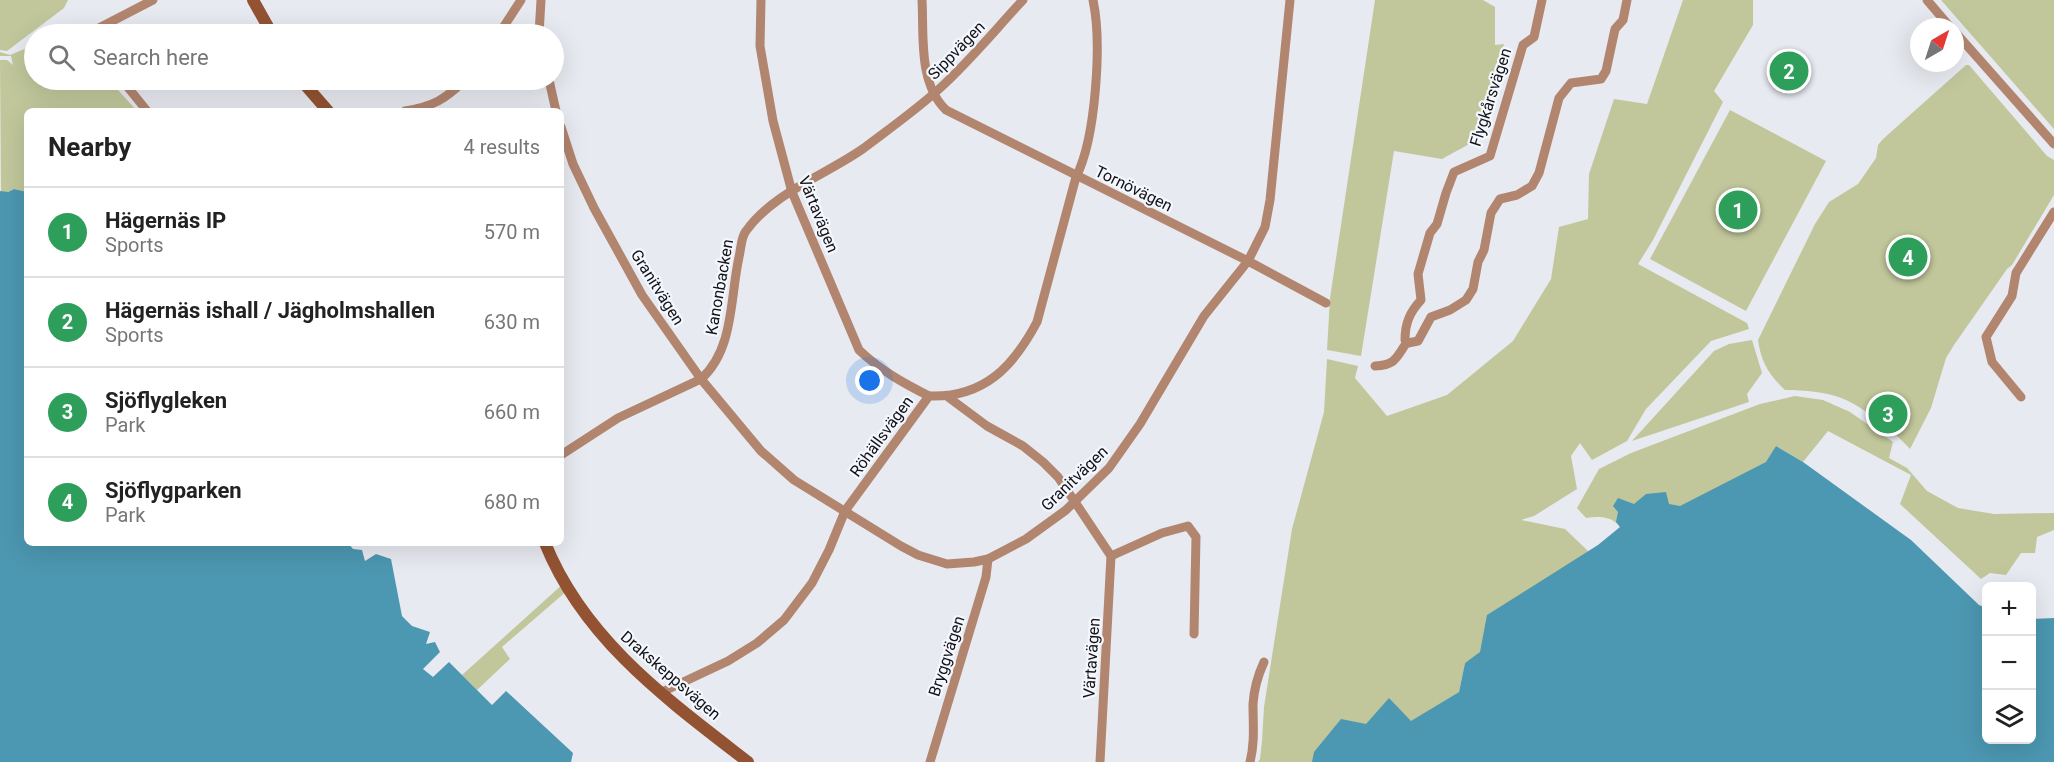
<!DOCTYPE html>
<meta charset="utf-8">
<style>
:root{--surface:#fff;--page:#f6f6f6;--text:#222;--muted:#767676;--line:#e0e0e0;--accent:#2563eb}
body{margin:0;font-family:Roboto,sans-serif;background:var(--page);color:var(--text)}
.controls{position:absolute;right:18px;bottom:18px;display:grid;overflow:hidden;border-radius:9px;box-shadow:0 6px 24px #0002}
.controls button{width:54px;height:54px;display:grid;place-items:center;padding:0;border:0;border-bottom:2px solid var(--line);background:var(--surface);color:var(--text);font:30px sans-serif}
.compass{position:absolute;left:1910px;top:18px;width:54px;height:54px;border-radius:50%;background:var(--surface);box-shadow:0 6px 24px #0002;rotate:39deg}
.you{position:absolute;left:870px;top:381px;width:21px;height:21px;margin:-15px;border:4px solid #fff;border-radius:50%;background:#1a73e8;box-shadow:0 0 0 9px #1a73e833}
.badge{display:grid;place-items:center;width:39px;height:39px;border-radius:50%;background:var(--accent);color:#fff;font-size:20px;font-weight:700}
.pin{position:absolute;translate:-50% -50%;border:3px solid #fff;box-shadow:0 2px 6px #0006}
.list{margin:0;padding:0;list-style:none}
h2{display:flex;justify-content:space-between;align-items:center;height:78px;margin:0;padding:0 24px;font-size:26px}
h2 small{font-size:20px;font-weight:400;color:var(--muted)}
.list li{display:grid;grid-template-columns:39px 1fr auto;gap:18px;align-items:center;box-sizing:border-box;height:90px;padding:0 24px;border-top:2px solid var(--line)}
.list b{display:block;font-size:22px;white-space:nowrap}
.list p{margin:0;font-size:20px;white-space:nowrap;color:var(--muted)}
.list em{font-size:20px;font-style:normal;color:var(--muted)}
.icon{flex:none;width:33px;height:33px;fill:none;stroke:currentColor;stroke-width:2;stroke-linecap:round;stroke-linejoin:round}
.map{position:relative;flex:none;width:2054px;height:762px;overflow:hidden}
.search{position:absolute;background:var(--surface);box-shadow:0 6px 24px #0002;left:24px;top:24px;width:540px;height:66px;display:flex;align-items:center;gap:15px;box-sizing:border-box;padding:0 21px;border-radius:33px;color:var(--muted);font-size:22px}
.panel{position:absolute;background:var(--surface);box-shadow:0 6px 24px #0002;left:24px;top:108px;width:540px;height:438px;border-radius:9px}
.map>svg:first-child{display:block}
</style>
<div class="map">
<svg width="2054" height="762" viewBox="0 0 2054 762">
<rect width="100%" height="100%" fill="#e8eaf1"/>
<g fill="#c1c79b">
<polygon points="0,0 68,0 64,8 7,51 0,50"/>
<polygon points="1375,0 1483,0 1495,7 1495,45 1504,44 1473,142 1442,159 1394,151 1361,356 1327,350 1330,298"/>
<polygon points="1683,0 1753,0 1753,25 1714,91 1723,102 1653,240 1638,264 1747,323 1749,329 1711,341 1646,409 1627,441 1592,460 1580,443 1571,456 1577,489 1534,516 1521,520 1565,529 1588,551 1598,580 1465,663 1459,692 1430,710 1400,762 1258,762 1260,759 1262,741 1264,707 1292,529 1324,412 1327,359 1358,366 1355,378 1387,416 1447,395 1513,341 1551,279 1559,227 1588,219 1589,174 1614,99 1647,104"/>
<polygon points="1941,0 2054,0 2054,129"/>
<polygon points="34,45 34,80 109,80 137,111 27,111 27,192 14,189 8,192 1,192 0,60 7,60 13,65 11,56 0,56 0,52 10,55"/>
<path d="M 1966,65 L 1969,65 L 2047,156 L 2054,160 L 2054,195 L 2012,265 L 2007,269 L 1954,345 L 1946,358 L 1931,408 L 1910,449 C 1895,432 1867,410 1846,400 C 1829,392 1803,390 1785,390 C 1769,375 1761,362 1758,340 L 1815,224 L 1829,202 L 1858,184 L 1876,158 L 1878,145 L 1883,139 Z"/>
<polygon points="1730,110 1826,161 1746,311 1650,259"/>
<polygon points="1752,340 1762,373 1747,394 1749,402 1632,441 1714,351 1729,344"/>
<path d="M 1795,396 L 1823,400 L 1850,412 L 1893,442 L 1889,458 L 1907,468 L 1927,491 L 1958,508 L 1994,514 L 2054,513 L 2054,530 L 2037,537 L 2035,553 L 2021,553 L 2006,575 L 1990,573 L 1981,579 L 1900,504 L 1911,475 L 1828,431 L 1803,462 L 1776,446 L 1758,487 L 1620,527 C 1612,516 1599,516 1586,518 L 1577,508 L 1599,469 L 1631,453 L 1760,404 Z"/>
<polygon points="564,583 568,590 502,647 510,659 477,690 462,675"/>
</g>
<g fill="#4c97b1">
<polygon points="14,189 27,192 27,543 348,543 353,549 362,550 365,561 376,554 391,559 402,616 412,626 430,632 426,644 435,642 440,652 423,669 433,677 449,662 492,705 506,691 573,753 571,762 0,762 0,191 8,192"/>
<polygon points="1776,446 1803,462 1911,540 1979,605 1986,608 1986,740 2032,740 2032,619 2054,618 2054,762 1312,762 1314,752 1341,719 1366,724 1389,698 1411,721 1459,692 1465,663 1480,652 1487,615 1598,545 1620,527 1616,522 1618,512 1613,506 1618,498 1634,504 1646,494 1666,492 1669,504 1680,506 1766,462"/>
</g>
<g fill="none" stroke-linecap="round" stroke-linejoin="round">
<g stroke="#b2856f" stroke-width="9">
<path d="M 761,0 L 760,46 L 773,121 L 792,192 L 859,350 C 880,370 903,383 929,396"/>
<path d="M 922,0 C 924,35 918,83 946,110 L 1248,261 L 1326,303"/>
<path d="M 1542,0 L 1534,37 L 1523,45 L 1490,156 L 1454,172 L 1446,193 L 1437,224 L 1430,233 L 1418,274 L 1421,300 C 1410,312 1405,323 1405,340 L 1408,343 L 1418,341 L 1431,317 L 1450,310 L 1466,300 L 1473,289 L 1478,262 L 1484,250 L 1491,213 L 1500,199 L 1517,195 L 1532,186 L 1539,173 L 1559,98 L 1571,83 L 1601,79 L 1606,71 L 1615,29 L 1623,20 L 1627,0"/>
<polyline points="1927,0 1950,27"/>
<polyline points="1955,32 2054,144"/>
<polyline points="92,34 97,29 153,0"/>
<polyline points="499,34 521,0"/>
<polyline points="539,34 541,0"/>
<polyline points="122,80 147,111"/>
<polyline points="549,80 556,111"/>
<path d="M 405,111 C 434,106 444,100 465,80"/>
<polyline points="561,127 573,164 594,208 642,295 701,379 761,451 794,480 901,546 918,555 947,564 974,562 988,559 1026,539 1066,510 1109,468 1140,424 1204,316 1248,261 1265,227 1270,200 1290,0"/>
<path d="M 1375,366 C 1396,365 1396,358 1407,342"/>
<polyline points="948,397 987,426 1023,446 1043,462 1058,477 1075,502 1111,556 1100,762"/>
<polyline points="2021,397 1992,362 1986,337 2012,296 2016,273 2054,212"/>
<path d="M 561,455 L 618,418 L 701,379 C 734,350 730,298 739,257 C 741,249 741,237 746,231 C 774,192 826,175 864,148 C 889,129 916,110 939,89 C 969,62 995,30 1023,0"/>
<polyline points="1111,556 1162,533 1188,526 1196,537 1194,634"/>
<path d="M 662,692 L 728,661 L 757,643 L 784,620 L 812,583 L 829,550 L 845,511 L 929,396 C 984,398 1013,367 1037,322 L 1076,177 C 1096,138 1102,42 1093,0"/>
<polyline points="930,762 986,577 988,559"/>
<path d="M 1250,762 C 1255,742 1253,724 1253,704 C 1254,689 1258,675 1264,662"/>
</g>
<g stroke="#935332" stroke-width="12">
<polyline points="253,0 272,34"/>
<polyline points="301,80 328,111"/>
<path d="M 545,543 C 584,640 668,700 748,762"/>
</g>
</g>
<g text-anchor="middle" stroke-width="4.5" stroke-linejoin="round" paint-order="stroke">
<g font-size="16" fill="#121214" stroke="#f5f7fe">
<text transform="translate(956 50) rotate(-46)" y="6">Sippvägen</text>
<text transform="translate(1490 97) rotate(-72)" y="6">Flygkårsvägen</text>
<text transform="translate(1134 188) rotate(26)" y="6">Tornövägen</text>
<text transform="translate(819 214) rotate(68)" y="6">Värtavägen</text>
<text transform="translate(658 287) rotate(58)" y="6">Granitvägen</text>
<text transform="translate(719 287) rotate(-80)" y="6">Kanonbacken</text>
<text transform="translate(881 436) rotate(-54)" y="6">Röhällsvägen</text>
<text transform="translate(1074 478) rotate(-44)" y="6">Granitvägen</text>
<text transform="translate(946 656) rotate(-72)" y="6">Bryggvägen</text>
<text transform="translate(1091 658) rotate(-86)" y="6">Värtavägen</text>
<text transform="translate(671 675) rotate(41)" y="6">Drakskeppsvägen</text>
</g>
</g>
</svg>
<div class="controls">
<button>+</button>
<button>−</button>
<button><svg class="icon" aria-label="layers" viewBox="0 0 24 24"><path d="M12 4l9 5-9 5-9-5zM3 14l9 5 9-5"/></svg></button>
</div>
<svg class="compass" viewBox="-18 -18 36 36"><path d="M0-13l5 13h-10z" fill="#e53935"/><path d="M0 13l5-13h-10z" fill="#767676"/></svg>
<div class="you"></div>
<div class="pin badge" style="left:1738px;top:210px;background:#2e9e5b">1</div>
<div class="pin badge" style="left:1789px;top:71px;background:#2e9e5b">2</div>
<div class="pin badge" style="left:1888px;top:414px;background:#2e9e5b">3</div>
<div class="pin badge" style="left:1908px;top:257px;background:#2e9e5b">4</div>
<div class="search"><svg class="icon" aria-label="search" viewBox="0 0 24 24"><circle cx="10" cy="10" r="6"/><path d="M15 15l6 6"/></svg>Search here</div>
<section class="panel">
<h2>Nearby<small>4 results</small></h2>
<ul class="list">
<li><span class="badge" style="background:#2e9e5b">1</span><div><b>Hägernäs IP</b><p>Sports</p></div><em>570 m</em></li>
<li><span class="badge" style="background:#2e9e5b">2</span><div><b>Hägernäs ishall / Jägholmshallen</b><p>Sports</p></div><em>630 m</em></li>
<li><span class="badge" style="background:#2e9e5b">3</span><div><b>Sjöflygleken</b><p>Park</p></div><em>660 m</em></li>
<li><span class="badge" style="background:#2e9e5b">4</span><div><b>Sjöflygparken</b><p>Park</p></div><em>680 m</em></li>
</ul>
</section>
</div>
